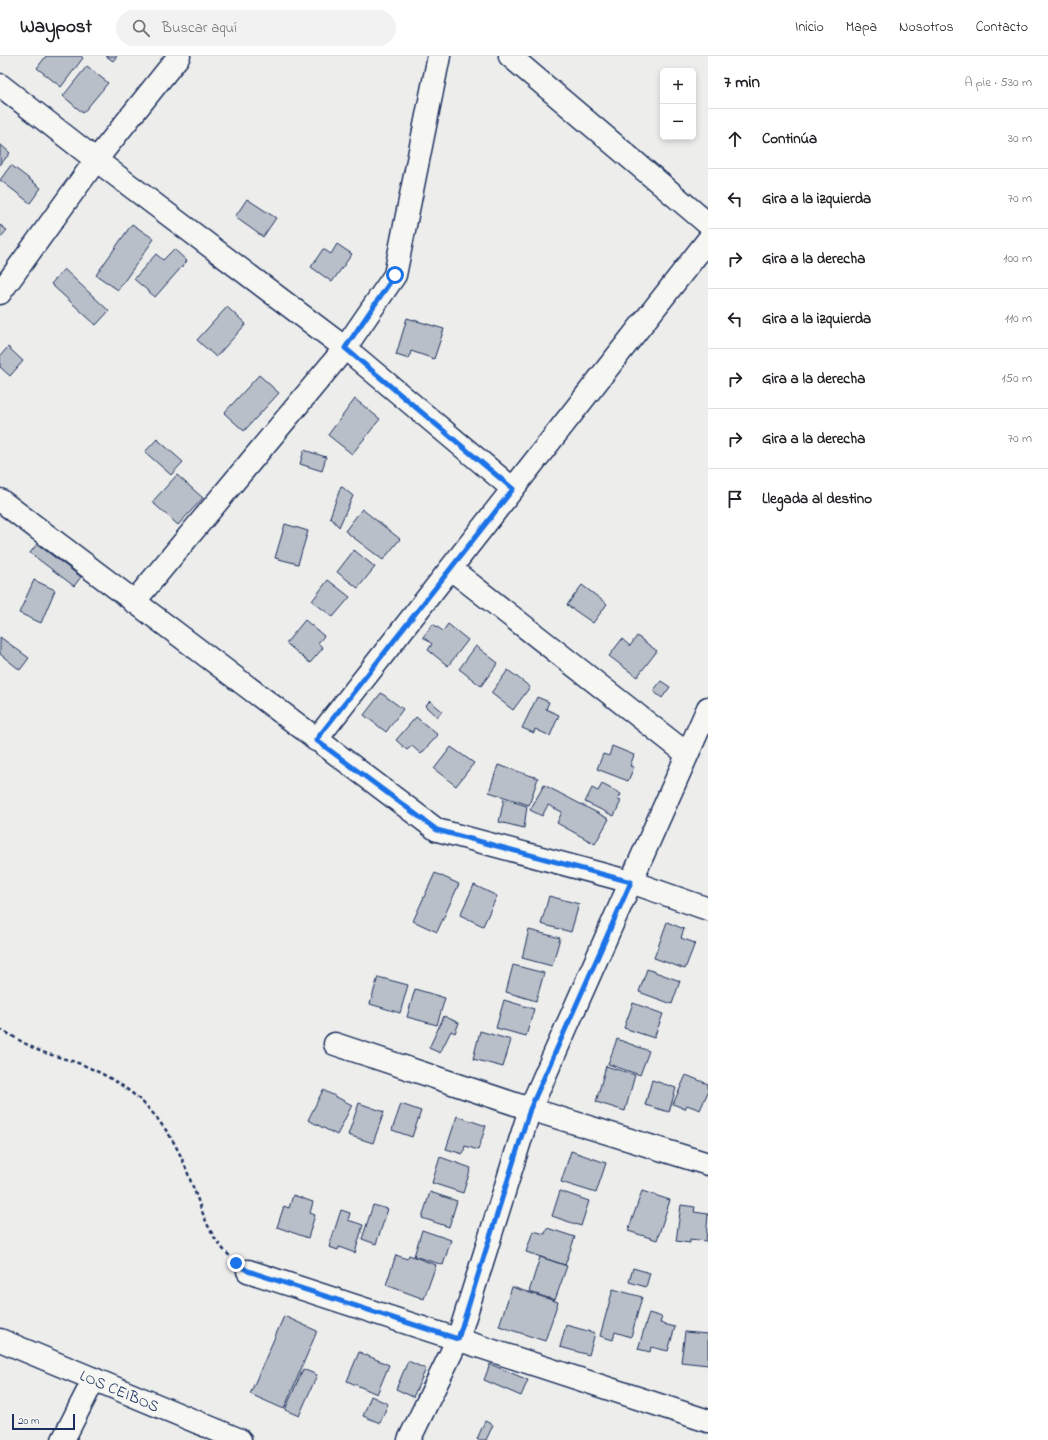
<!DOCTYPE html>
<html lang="es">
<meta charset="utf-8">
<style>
:root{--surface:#fff;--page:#f2f2f2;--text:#202124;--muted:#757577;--line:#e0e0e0}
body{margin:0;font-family:"Indie Flower",sans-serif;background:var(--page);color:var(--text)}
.controls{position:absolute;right:12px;top:12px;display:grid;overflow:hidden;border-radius:6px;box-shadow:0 2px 6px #0003}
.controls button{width:36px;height:36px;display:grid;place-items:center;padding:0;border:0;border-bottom:1px solid var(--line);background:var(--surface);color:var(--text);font:20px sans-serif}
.scale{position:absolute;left:12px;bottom:10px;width:63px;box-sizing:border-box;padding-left:4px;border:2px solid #1b2f5e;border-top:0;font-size:11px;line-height:14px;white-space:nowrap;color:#1b2f5e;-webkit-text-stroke:3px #f6f6f2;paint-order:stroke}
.stop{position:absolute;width:12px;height:12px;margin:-9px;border:3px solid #1a73e8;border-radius:50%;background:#fff}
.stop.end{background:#1a73e8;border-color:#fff;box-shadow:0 1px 4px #0008}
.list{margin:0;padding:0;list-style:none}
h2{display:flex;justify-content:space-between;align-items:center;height:52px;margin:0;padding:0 16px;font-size:17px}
h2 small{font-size:13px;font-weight:400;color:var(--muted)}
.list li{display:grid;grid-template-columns:26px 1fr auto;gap:12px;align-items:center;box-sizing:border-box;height:60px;padding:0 16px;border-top:1px solid var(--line)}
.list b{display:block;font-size:15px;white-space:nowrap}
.list em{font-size:13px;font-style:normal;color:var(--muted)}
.icon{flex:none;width:22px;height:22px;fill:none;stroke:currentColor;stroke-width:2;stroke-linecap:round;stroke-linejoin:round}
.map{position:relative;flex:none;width:708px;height:1384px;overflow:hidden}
header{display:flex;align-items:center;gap:24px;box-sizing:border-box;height:56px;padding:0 20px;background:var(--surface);border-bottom:1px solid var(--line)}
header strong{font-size:19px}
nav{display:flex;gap:22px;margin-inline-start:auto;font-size:14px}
.search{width:280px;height:36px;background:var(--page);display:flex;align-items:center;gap:10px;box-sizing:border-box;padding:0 14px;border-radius:22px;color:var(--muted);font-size:15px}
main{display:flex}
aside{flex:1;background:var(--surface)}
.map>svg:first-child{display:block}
</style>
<header>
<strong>Waypost</strong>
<div class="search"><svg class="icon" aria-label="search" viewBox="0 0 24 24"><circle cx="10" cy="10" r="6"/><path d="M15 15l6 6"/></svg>Buscar aquí</div>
<nav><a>Inicio</a><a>Mapa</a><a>Nosotros</a><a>Contacto</a></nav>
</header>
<main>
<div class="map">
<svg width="708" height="1384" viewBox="0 0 708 1384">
<rect width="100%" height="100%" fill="#edeeec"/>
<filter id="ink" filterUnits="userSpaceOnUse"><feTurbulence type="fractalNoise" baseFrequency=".025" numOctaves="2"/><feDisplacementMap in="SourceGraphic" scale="8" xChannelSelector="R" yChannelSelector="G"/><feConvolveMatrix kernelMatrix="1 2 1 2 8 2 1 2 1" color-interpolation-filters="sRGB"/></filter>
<g filter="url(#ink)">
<g fill="#b9bfc8" stroke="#1b2f5e">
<polygon points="46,0 81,0 83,2 61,31 37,12"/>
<polygon points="106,0 117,0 113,5"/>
<polygon points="87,10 108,27 83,57 63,40"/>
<polygon points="0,88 10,97 0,109"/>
<polygon points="11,109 41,132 30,147 0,124"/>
<polygon points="247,143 276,162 263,181 235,161"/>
<polygon points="132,168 154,183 118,234 96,219"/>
<polygon points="0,169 7,174 0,182"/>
<polygon points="337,188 352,198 332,226 311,211 323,193 331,198"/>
<polygon points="174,193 187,205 155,241 134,223 156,198 163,204"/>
<polygon points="64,213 109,255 96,269 51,228"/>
<polygon points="227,251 246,268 216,301 197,284"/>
<polygon points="407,262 444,273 434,303 411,295 409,303 396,299"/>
<polygon points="8,291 23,305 10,320 0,311 0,300"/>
<polygon points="259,319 279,337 244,375 224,357"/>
<polygon points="355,343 380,363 352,398 328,379"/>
<polygon points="157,383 183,406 171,419 145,396"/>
<polygon points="304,394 326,401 322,415 300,408"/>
<polygon points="177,419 203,442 178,469 152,446"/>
<polygon points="341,430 353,440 339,471 330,461"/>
<polygon points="362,453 400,483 383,504 345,475"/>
<polygon points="285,468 308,475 298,508 275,502"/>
<polygon points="37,488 81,521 74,530 30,497"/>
<polygon points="354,494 375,511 358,532 337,516"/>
<polygon points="34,524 55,534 41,567 19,557"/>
<polygon points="328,524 350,541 333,561 312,545"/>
<polygon points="582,529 607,548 593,567 567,549"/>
<polygon points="305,564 324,580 318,587 323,592 310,607 286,587"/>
<polygon points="433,568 443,575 448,568 468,584 448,610 428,594 432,588 423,581"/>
<polygon points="637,580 657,595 637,621 609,600 622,583 630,590"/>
<polygon points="0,581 29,602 20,614 0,598"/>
<polygon points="476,590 498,607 481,630 459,613"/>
<polygon points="508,614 530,631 513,654 491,637"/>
<polygon points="661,625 670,631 662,642 653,635"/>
<polygon points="381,637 403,653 386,676 364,659"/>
<polygon points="537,641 549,646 546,653 559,659 550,680 535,673 534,677 522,672"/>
<polygon points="430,645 442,655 437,661 425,650"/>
<polygon points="416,661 438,679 421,698 412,690 407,694 396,684"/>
<polygon points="612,690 634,699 630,710 634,711 628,725 597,713 603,698 609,700"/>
<polygon points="451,691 474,707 456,730 434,713"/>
<polygon points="498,709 538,722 529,749 489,736"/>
<polygon points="602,728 621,738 618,744 621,745 614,760 585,746 592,732 598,735"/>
<polygon points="544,729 609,763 595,788 557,767 562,756 548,749 542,760 530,754"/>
<polygon points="504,743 527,750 524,772 499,766"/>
<polygon points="435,817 459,828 437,876 413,865"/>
<polygon points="474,829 497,840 483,870 460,859"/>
<polygon points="549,840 579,848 571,876 541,868"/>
<polygon points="667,866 684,873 681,882 695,887 685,913 654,902"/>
<polygon points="529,874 560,882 552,910 522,902"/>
<polygon points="513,909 544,917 536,945 506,936"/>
<polygon points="647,913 680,925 672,948 639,936"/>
<polygon points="378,921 408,929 400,957 370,948"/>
<polygon points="415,933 445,942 437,969 407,961"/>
<polygon points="504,944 534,953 526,980 496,972"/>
<polygon points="633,947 663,958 654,982 624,972"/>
<polygon points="444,960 459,967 455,977 451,975 440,997 429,992"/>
<polygon points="480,975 511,984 503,1011 473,1003"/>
<polygon points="617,983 649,995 640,1019 608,1008"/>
<polygon points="606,1010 635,1019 625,1055 596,1046"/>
<polygon points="686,1019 708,1028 708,1036 700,1054 687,1049 685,1053 673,1048"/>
<polygon points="652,1024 676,1032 669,1056 645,1049"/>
<polygon points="323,1034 352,1049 337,1079 308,1064"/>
<polygon points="359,1047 384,1056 373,1087 348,1079"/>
<polygon points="401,1048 421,1055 412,1081 392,1074"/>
<polygon points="457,1060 486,1070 478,1094 465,1090 463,1098 446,1093"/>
<polygon points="571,1095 606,1107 596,1137 561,1126"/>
<polygon points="440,1101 471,1112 463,1137 432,1127"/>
<polygon points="560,1135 589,1145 581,1170 552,1160"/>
<polygon points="642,1135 670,1144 657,1184 628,1175"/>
<polygon points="430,1136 457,1145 449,1171 422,1162"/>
<polygon points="293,1139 313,1146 310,1157 315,1159 308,1182 277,1171 284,1150 289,1152"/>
<polygon points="373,1149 388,1153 376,1188 362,1183"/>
<polygon points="681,1149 695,1151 694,1156 708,1158 706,1185 690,1183 690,1187 676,1185"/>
<polygon points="341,1154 350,1157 348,1164 363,1169 355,1197 339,1191 338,1194 329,1191"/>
<polygon points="547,1172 575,1181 565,1209 526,1196 533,1175 545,1178"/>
<polygon points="422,1174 451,1184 443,1209 414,1200"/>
<polygon points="396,1199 407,1203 409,1199 436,1209 424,1243 386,1229"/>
<polygon points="540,1201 567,1210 555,1244 529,1236"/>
<polygon points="633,1212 650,1217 646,1231 629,1226"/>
<polygon points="512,1231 558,1246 545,1285 499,1270"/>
<polygon points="613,1233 642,1241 631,1281 615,1276 613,1284 600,1280"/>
<polygon points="649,1257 662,1261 660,1267 675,1271 668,1295 651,1291 650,1296 638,1293"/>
<polygon points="284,1260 317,1275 284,1353 250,1338"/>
<polygon points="566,1269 595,1277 589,1299 560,1291"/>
<polygon points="685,1276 708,1278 708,1309 681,1306"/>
<polygon points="359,1296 389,1309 377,1338 347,1325"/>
<polygon points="408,1305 426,1313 413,1341 396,1333"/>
<polygon points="490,1308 528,1324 521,1340 484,1324"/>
<polygon points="303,1313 317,1319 299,1360 285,1354"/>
<polygon points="371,1340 388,1348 380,1367 363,1360"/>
<polygon points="485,1365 493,1369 486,1384 478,1384 477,1383"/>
</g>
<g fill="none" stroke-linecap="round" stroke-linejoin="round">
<g stroke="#1b2f5e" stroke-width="25">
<g id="street">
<polyline points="510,0 708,168"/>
<polyline points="0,29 96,104 345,292 513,433"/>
<polyline points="0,237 96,104 179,0"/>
<polyline points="0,444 437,774 631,826 708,853"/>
<polyline points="451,513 687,698"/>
<polyline points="134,546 345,292 395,219 439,0"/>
<polyline points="316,684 708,184"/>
<polyline points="335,988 530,1053 708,1108"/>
<polyline points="248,1215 708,1365"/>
<polyline points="0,1284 240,1384"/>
<polyline points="63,1384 94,1323"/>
<polyline points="409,1384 458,1283 530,1053 708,652"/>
</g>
</g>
<path stroke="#1b2f5e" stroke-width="2.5" stroke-dasharray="4 3" stroke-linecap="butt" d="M 0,973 C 13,980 26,989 40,995 C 53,1000 67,1003 81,1008 C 114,1022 141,1039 162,1069 C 175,1085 184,1106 191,1126 C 203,1155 207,1180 232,1202"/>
<use href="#street" stroke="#f6f6f2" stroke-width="22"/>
</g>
</g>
<g fill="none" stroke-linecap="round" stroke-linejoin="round" filter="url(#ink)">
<polyline stroke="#1a73e8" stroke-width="5" points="236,1207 248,1215 458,1283 530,1053 631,826 437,774 316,684 513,433 345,292 395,219"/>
</g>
<g text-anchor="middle" stroke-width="3" stroke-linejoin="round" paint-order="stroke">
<g font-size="16" fill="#1b2f5e" stroke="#f6f6f2">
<text transform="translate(120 1334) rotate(23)" y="6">LOS CEIBOS</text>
</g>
</g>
</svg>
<div class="controls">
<button>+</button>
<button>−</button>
</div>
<div class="scale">20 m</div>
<div class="stop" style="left:395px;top:219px"></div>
<div class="stop end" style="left:236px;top:1207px"></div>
</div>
<aside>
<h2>7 min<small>A pie · 530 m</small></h2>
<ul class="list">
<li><svg class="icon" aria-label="ahead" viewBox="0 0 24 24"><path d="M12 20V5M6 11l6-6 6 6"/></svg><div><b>Continúa</b></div><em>30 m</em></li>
<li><svg class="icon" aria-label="left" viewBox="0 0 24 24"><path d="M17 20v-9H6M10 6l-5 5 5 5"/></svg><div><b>Gira a la izquierda</b></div><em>70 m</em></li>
<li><svg class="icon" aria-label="right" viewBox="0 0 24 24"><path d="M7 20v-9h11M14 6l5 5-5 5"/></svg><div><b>Gira a la derecha</b></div><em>100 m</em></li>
<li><svg class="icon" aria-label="left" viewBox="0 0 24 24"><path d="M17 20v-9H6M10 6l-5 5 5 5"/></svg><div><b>Gira a la izquierda</b></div><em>110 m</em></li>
<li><svg class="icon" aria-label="right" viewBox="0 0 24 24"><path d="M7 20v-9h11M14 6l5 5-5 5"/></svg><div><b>Gira a la derecha</b></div><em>150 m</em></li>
<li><svg class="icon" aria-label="right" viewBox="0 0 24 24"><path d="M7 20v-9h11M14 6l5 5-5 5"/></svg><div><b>Gira a la derecha</b></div><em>70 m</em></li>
<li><svg class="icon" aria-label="arrive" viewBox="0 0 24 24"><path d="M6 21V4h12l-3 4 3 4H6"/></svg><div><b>Llegada al destino</b></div></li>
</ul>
</aside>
</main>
